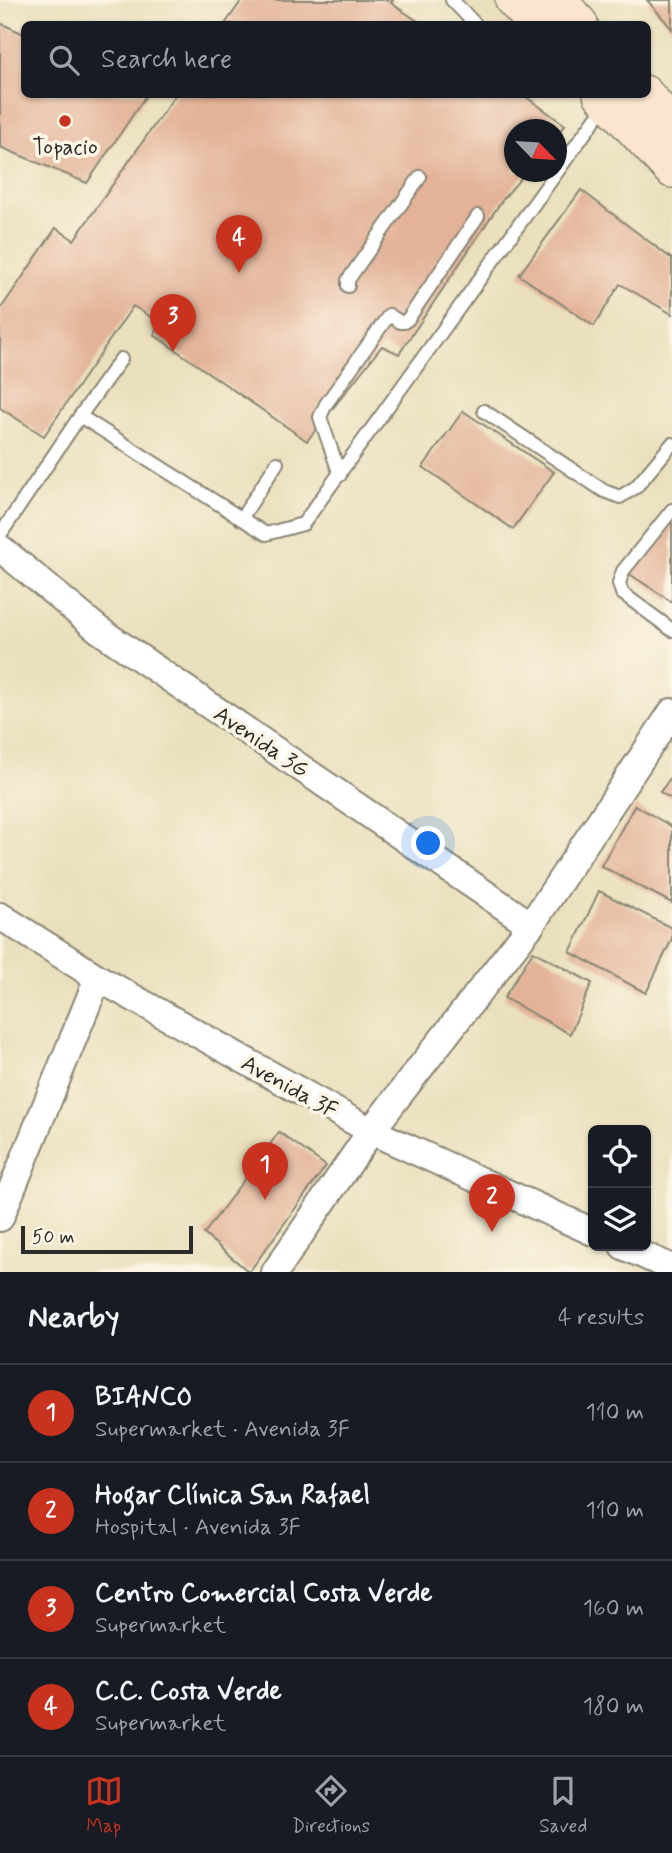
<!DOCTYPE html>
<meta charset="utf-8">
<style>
:root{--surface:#171b24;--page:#20242c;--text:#f1f3f6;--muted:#9ea1a6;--line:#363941;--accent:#c8321e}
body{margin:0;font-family:Mynerve,sans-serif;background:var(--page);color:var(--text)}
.controls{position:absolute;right:21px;bottom:21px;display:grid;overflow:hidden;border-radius:10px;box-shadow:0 2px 5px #0004}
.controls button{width:63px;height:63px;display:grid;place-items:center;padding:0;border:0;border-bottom:2px solid var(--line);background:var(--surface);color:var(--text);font:35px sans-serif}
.compass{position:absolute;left:504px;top:119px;width:63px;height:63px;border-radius:50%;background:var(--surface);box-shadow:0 2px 5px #0004;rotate:115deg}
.scale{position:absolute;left:21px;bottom:18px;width:172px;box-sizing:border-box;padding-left:7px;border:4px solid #2b2b2b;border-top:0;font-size:19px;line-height:24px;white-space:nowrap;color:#2b2b2b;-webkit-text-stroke:5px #fcf5e5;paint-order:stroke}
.you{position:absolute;left:429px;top:844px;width:24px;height:24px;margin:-18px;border:5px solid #fff;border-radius:50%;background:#1a73e8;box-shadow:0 0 0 10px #1a73e833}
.badge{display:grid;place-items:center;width:46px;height:46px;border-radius:50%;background:var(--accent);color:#fff;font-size:23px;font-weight:700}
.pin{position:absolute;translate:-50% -58px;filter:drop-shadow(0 2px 4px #0008)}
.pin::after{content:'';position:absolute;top:37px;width:24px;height:21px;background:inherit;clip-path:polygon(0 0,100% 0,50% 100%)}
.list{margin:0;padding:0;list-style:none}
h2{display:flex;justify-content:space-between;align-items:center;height:91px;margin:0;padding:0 28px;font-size:30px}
h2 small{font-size:23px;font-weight:400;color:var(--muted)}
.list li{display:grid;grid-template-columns:46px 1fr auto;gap:21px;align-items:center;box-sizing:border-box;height:98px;padding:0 28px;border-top:2px solid var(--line)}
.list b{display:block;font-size:26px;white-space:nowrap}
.list p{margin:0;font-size:23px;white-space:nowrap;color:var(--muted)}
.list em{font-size:23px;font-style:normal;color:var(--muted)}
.icon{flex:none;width:38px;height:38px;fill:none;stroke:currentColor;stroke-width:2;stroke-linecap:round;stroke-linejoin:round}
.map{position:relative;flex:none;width:672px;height:1272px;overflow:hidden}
.search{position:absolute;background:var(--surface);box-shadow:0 2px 5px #0004;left:21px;right:21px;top:21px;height:77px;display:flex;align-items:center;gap:18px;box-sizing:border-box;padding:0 24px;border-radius:10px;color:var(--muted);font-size:26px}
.sheet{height:483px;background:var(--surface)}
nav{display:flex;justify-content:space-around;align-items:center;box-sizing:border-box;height:98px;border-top:2px solid var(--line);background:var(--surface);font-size:19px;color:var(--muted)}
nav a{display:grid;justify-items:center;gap:4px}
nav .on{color:var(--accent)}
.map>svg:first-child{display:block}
</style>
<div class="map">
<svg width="672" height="1272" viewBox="0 0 672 1272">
<rect width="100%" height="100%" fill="#fcf5e5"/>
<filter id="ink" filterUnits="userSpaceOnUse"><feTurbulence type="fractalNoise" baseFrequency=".0143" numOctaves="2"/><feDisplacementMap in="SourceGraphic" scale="14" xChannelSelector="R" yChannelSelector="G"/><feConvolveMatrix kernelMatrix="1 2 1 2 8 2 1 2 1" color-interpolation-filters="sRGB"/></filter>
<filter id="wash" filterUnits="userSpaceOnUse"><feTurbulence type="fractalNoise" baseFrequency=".00686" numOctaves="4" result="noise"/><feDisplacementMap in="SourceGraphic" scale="28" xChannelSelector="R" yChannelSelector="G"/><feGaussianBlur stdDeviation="1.57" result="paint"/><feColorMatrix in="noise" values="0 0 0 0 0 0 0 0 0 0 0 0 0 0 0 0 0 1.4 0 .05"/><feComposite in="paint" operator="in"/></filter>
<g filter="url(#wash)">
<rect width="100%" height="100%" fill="#eae0bd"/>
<g id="blocks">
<g fill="#e3b298">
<polygon points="242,0 393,0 391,3 422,24 225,24"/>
<polygon points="647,0 672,0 672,29"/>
<polygon points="0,23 24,34 24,94 147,94 87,183 0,147"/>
<polygon points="176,94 522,94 565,125 556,135 556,130 514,130 514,172 526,172 503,199 399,354 382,346 307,441 154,335 159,322 133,306 44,436 0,408 0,310 56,228 74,240"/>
<polygon points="581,190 672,259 672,314 620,284 594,326 519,275"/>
<polygon points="463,411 554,472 513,529 423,467"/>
<polygon points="669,521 672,523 672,602 628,573"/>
<polygon points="672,776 672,799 660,792"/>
<polygon points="635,805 672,827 672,903 601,866"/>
<polygon points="599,891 672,928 672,939 646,993 570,952"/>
<polygon points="533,951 592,983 570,1034 504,998"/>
<polygon points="279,1132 326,1166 249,1272 204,1234"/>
</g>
</g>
</g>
<g filter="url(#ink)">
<use href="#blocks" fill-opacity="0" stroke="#8a8674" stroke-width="2"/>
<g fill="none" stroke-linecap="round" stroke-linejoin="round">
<g stroke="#8a8674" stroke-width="16">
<g id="lane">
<polyline points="452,0 475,24"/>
<polyline points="348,286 348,280 420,177"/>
<polyline points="484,411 604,491 620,497 636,487 672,444"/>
<polyline points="80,416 121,359"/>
<polyline points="340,475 320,417 326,404 389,315 400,322 404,322 408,319 478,216"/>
<polyline points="672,510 623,571 619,583 622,593 672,630"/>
<polyline points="241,519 277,463"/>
<polyline points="0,535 80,416 266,534 303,524 606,104"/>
</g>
</g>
<g stroke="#8a8674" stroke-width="30">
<g id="street">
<polyline points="0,548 99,630 531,925"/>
<polyline points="0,916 98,978 371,1131 593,1232"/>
<polyline points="0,1218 98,978"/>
<polyline points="623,1246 672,1268"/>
<polyline points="275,1272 371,1131 531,925 672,712"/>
</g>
</g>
<g stroke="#8a8674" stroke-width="40">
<g id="secondary">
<polyline points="514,0 537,24"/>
<polyline points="557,0 579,24"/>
<polyline points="602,94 672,169"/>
<polyline points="644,94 672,125"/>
</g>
</g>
<use href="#lane" stroke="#fff" stroke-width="12"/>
<use href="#street" stroke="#fff" stroke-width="26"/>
<use href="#secondary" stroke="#fbe5cf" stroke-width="37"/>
</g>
</g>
<circle fill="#c8321e" stroke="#fcf5e5" stroke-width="2.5" cx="65" cy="121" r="7"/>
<g text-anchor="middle" stroke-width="7" stroke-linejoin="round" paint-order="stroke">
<g font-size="23" fill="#2b2b2b" stroke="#fcf5e5">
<text x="65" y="154">Topacio</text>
</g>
<g font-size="23" fill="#2b2b2b" stroke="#fcf5e5">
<text transform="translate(262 741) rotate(34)" y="8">Avenida 3G</text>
<text transform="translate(290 1086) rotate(29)" y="8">Avenida 3F</text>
</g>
</g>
</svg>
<div class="controls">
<button><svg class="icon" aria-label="locate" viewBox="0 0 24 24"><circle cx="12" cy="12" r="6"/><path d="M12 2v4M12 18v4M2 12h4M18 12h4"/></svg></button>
<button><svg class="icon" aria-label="layers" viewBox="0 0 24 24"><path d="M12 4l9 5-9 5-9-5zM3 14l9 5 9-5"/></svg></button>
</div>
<svg class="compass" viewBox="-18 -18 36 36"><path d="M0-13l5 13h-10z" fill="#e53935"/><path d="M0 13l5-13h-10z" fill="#9ea1a6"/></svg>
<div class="scale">50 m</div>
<div class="you"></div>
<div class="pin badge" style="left:265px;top:1200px">1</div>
<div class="pin badge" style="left:492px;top:1232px">2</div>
<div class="pin badge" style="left:173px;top:352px">3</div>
<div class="pin badge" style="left:239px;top:273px">4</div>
<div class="search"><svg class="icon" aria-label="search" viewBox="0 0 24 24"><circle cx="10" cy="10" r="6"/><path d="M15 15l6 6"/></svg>Search here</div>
</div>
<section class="sheet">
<h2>Nearby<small>4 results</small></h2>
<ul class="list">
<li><span class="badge">1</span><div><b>BIANCO</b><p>Supermarket · Avenida 3F</p></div><em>110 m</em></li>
<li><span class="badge">2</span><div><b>Hogar Clínica San Rafael</b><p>Hospital · Avenida 3F</p></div><em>110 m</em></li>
<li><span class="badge">3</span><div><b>Centro Comercial Costa Verde</b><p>Supermarket</p></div><em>160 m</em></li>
<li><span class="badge">4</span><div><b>C.C. Costa Verde</b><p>Supermarket</p></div><em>180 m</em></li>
</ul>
</section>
<nav>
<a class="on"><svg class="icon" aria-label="map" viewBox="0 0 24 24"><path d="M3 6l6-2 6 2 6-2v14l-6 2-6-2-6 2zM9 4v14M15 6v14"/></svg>Map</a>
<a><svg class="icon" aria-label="directions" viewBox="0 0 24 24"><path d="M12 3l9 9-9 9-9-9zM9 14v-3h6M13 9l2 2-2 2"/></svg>Directions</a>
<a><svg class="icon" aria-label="saved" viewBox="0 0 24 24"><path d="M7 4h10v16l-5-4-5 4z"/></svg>Saved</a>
</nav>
